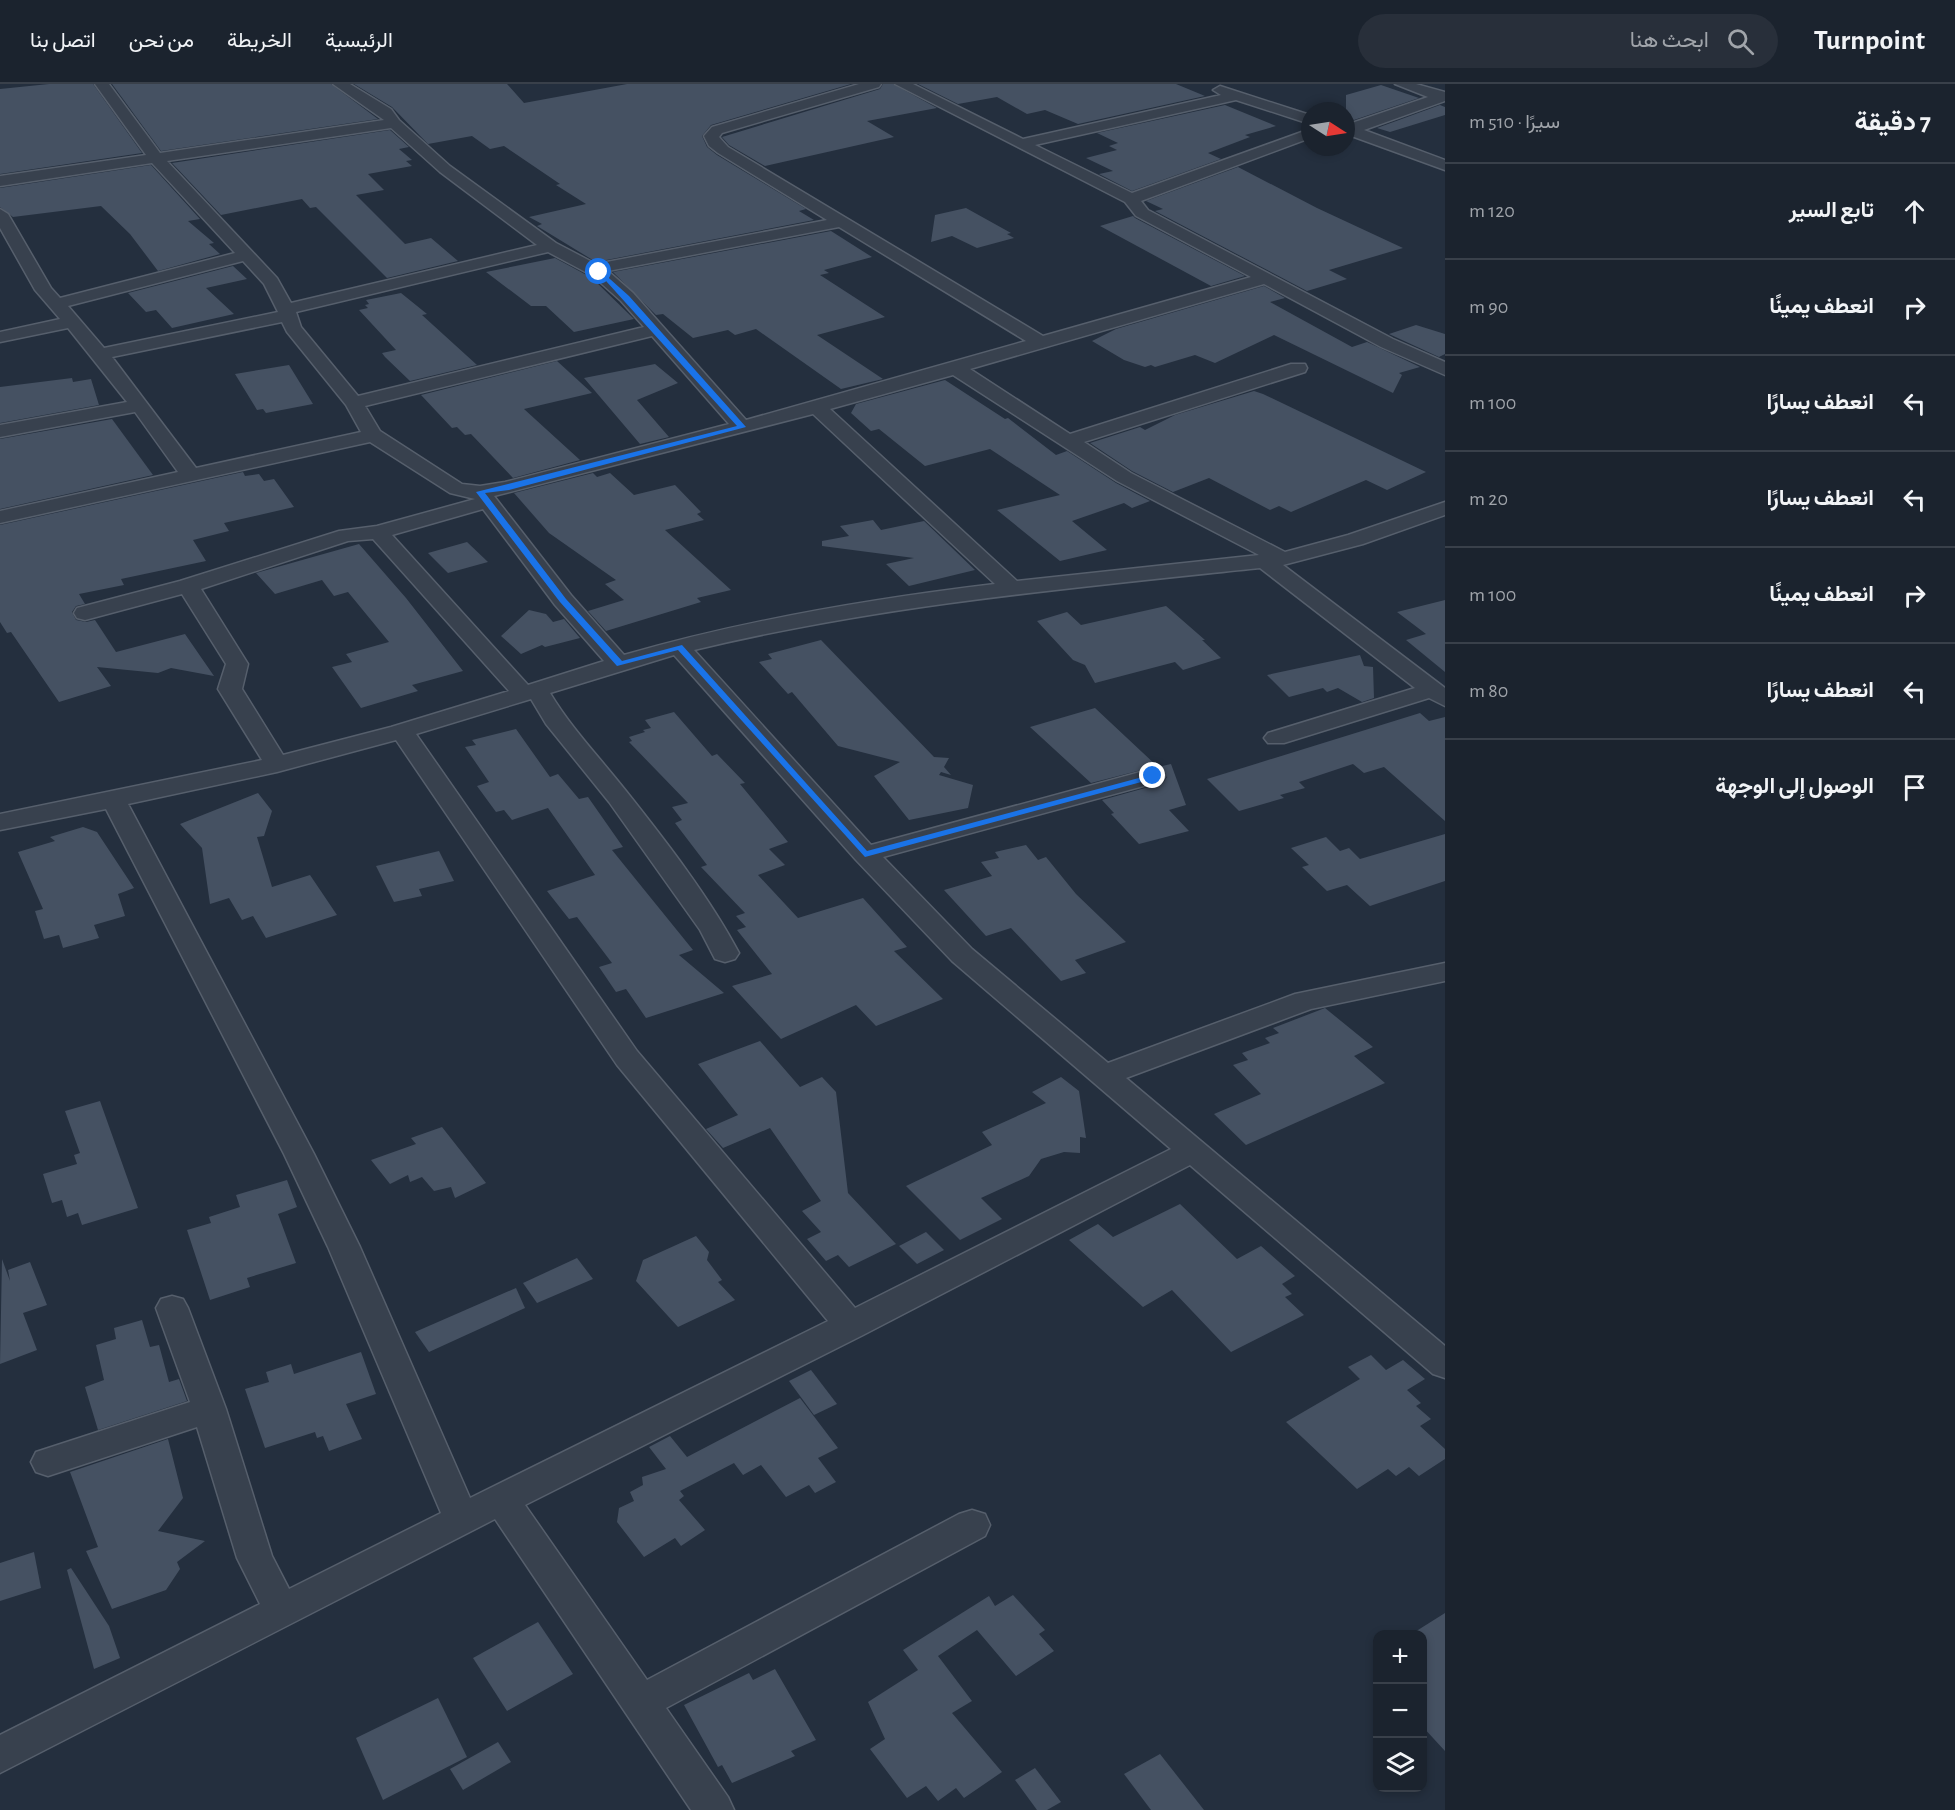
<!DOCTYPE html>
<html lang="ar">
<meta charset="utf-8">
<style>
:root{--surface:#1b232e;--page:#282f3a;--text:#f1f3f6;--muted:#a0a4aa;--line:#39404a}
body{margin:0;font-family:"Alegreya Sans",Vazirmatn,sans-serif;background:var(--page);color:var(--text);direction:rtl}
.controls{position:absolute;right:18px;bottom:18px;display:grid;overflow:hidden;border-radius:12px;box-shadow:0 3px 9px #0003}
.controls button{width:54px;height:54px;display:grid;place-items:center;padding:0;border:0;border-bottom:2px solid var(--line);background:var(--surface);color:var(--text);font:30px sans-serif}
.compass{position:absolute;left:1301px;top:18px;width:54px;height:54px;border-radius:50%;background:var(--surface);box-shadow:0 3px 9px #0003;rotate:102deg}
.stop{position:absolute;width:18px;height:18px;margin:-14px;border:4px solid #1a73e8;border-radius:50%;background:#fff}
.stop.end{background:#1a73e8;border-color:#fff;box-shadow:0 2px 6px #0008}
.list{margin:0;padding:0;list-style:none}
h2{display:flex;justify-content:space-between;align-items:center;height:78px;margin:0;padding:0 24px;font-size:26px}
h2 small{font-size:20px;font-weight:400;color:var(--muted)}
.list li{display:grid;grid-template-columns:39px 1fr auto;gap:18px;align-items:center;box-sizing:border-box;height:96px;padding:0 24px;border-top:2px solid var(--line)}
.list b{display:block;font-size:22px;white-space:nowrap}
.list em{font-size:20px;font-style:normal;color:var(--muted)}
.icon{flex:none;width:33px;height:33px;fill:none;stroke:currentColor;stroke-width:2;stroke-linecap:round;stroke-linejoin:round}
.map{position:relative;flex:none;width:1445px;height:1726px;overflow:hidden;direction:ltr}
header{display:flex;align-items:center;gap:36px;box-sizing:border-box;height:84px;padding:0 30px;background:var(--surface);border-bottom:2px solid var(--line)}
header strong{font-size:28px}
nav{display:flex;gap:33px;margin-inline-start:auto;font-size:21px}
.search{width:420px;height:54px;background:var(--page);display:flex;align-items:center;gap:15px;box-sizing:border-box;padding:0 21px;border-radius:33px;color:var(--muted);font-size:22px}
main{display:flex}
aside{flex:1;background:var(--surface)}
.map>svg:first-child{display:block}
</style>
<header>
<strong>Turnpoint</strong>
<div class="search"><svg class="icon" aria-label="search" viewBox="0 0 24 24"><circle cx="10" cy="10" r="6"/><path d="M15 15l6 6"/></svg>ابحث هنا</div>
<nav><a>الرئيسية</a><a>الخريطة</a><a>من نحن</a><a>اتصل بنا</a></nav>
</header>
<main>
<aside>
<h2>7 دقيقة<small>سيرًا · 510 m</small></h2>
<ul class="list">
<li><svg class="icon" aria-label="ahead" viewBox="0 0 24 24"><path d="M12 20V5M6 11l6-6 6 6"/></svg><div><b>تابع السير</b></div><em>120 m</em></li>
<li><svg class="icon" aria-label="right" viewBox="0 0 24 24"><path d="M7 20v-9h11M14 6l5 5-5 5"/></svg><div><b>انعطف يمينًا</b></div><em>90 m</em></li>
<li><svg class="icon" aria-label="left" viewBox="0 0 24 24"><path d="M17 20v-9H6M10 6l-5 5 5 5"/></svg><div><b>انعطف يسارًا</b></div><em>100 m</em></li>
<li><svg class="icon" aria-label="left" viewBox="0 0 24 24"><path d="M17 20v-9H6M10 6l-5 5 5 5"/></svg><div><b>انعطف يسارًا</b></div><em>20 m</em></li>
<li><svg class="icon" aria-label="right" viewBox="0 0 24 24"><path d="M7 20v-9h11M14 6l5 5-5 5"/></svg><div><b>انعطف يمينًا</b></div><em>100 m</em></li>
<li><svg class="icon" aria-label="left" viewBox="0 0 24 24"><path d="M17 20v-9H6M10 6l-5 5 5 5"/></svg><div><b>انعطف يسارًا</b></div><em>80 m</em></li>
<li><svg class="icon" aria-label="arrive" viewBox="0 0 24 24"><path d="M6 21V4h12l-3 4 3 4H6"/></svg><div><b>الوصول إلى الوجهة</b></div></li>
</ul>
</aside>
<div class="map">
<svg width="1445" height="1726" viewBox="0 0 1445 1726">
<rect width="100%" height="100%" fill="#242f3e"/>
<g fill="#455162">
<polygon points="49,0 93,0 142,69 0,90 0,5"/>
<polygon points="112,0 331,0 378,35 161,67"/>
<polygon points="354,0 507,0 524,19 627,0 851,0 711,41 702,52 707,63 717,71 806,125 799,127 814,136 596,178 537,142 542,140 529,133 586,120 556,101 560,100 504,62 490,65 472,52 428,60 392,23"/>
<polygon points="883,0 893,0 937,24 867,37 894,53 765,82 729,61 722,53 880,5"/>
<polygon points="918,0 1176,0 1205,12 1078,40 1045,26 1027,30 997,13 958,20"/>
<polygon points="1381,1 1419,14 1354,36 1346,33 1346,11"/>
<polygon points="1225,21 1276,42 1245,51 1250,53 1208,69 1221,75 1132,107 1099,90 1113,87 1086,74 1117,66 1109,62 1118,59 1097,49"/>
<polygon points="1440,21 1445,23 1445,31 1390,48 1377,44"/>
<polygon points="390,46 409,63 399,65 412,76 406,77 412,82 368,90 384,106 356,111 405,160 431,154 458,177 387,194 316,123 310,124 302,115 221,131 172,79"/>
<polygon points="151,81 200,135 188,137 214,159 209,160 220,170 158,187 130,150 101,122 13,133 0,123 0,104"/>
<polygon points="1238,83 1317,124 1403,164 1329,186 1347,195 1307,207 1155,127 1163,125 1146,117"/>
<polygon points="966,124 1011,149 1007,150 1014,154 977,164 952,152 931,158 935,131"/>
<polygon points="1133,132 1135,134 1245,192 1211,202 1100,142"/>
<polygon points="831,147 872,173 824,186 829,189 820,191 885,233 817,251 883,295 841,305 756,245 735,251 728,246 693,254 663,230 656,231 613,188"/>
<polygon points="555,174 592,194 634,235 574,248 546,222 531,222 486,188"/>
<polygon points="233,182 247,195 206,204 234,230 172,244 156,226 146,228 128,209"/>
<polygon points="1264,202 1285,214 1270,218 1352,263 1367,258 1420,283 1399,289 1402,291 1393,309 1274,251 1215,279 1195,271 1155,283 1151,281 1145,283 1124,276 1092,257 1116,245"/>
<polygon points="401,209 427,230 422,231 477,281 410,297 385,273 382,269 396,266 359,226 368,224 365,221 369,220 366,216"/>
<polygon points="1416,241 1445,250 1445,270 1439,273 1389,250"/>
<polygon points="557,277 592,309 524,325 580,376 513,394 471,350 465,351 457,343 452,344 421,311"/>
<polygon points="655,280 678,299 637,316 669,353 640,360 584,294"/>
<polygon points="289,281 313,320 266,329 263,325 257,326 235,290"/>
<polygon points="72,294 73,298 91,295 99,321 0,339 0,303"/>
<polygon points="945,296 1005,335 1008,334 1056,371 1067,367 1116,399 1150,417 1132,424 1124,419 1072,437 1107,466 1060,477 997,426 1060,411 990,365 925,382 879,345 871,347 851,329 856,320"/>
<polygon points="1254,307 1263,310 1426,388 1387,406 1366,396 1291,428 1279,422 1270,426 1209,394 1173,408 1132,387 1090,359 1140,343 1145,346 1175,331"/>
<polygon points="112,335 153,391 0,425 0,355"/>
<polygon points="243,388 245,392 259,390 264,397 274,395 294,423 224,439 229,447 193,456 206,477 121,495 124,501 79,510 85,520 76,522 72,528 76,536 86,538 95,536 116,568 185,550 214,592 171,584 158,589 97,583 111,602 59,618 11,548 7,549 0,538 0,441"/>
<polygon points="593,389 597,393 610,389 634,411 675,401 701,428 697,430 704,436 665,446 731,506 697,514 701,518 606,547 588,527 624,516 605,500 616,496 549,449 514,409"/>
<polygon points="873,436 881,446 924,437 975,486 909,502 886,480 914,474 822,462 822,457 849,452 840,442"/>
<polygon points="467,458 488,478 448,489 428,469"/>
<polygon points="359,460 406,514 463,587 412,601 418,607 361,624 332,583 352,578 346,570 389,558 348,508 334,512 322,496 275,510 256,489"/>
<polygon points="1445,516 1445,588 1406,556 1426,550 1397,528"/>
<polygon points="1166,522 1205,556 1202,556 1221,574 1183,586 1175,578 1095,599 1085,581 1073,576 1037,537 1067,528 1081,541"/>
<polygon points="529,526 546,530 553,538 564,535 580,554 545,563 542,561 521,570 501,552"/>
<polygon points="821,556 934,673 949,674 944,683 951,691 941,688 939,691 973,701 968,724 909,736 874,692 900,678 838,662 792,608 788,610 759,578 772,575 768,570"/>
<polygon points="1360,571 1364,582 1373,583 1374,614 1362,618 1338,604 1327,608 1323,604 1289,613 1267,591"/>
<polygon points="1095,624 1158,683 1171,680 1186,721 1169,726 1189,747 1139,760 1111,730 1114,729 1102,716 1163,699 1167,693 1164,686 1153,683 1091,699 1030,643"/>
<polygon points="674,628 712,672 717,670 745,699 740,700 788,758 769,765 785,781 758,791 798,834 863,814 907,863 894,867 943,915 876,942 856,921 781,955 732,902 772,890 737,846 746,843 736,832 745,829 701,783 707,781 675,739 682,736 672,723 688,719 629,658 632,657 629,653 645,648 643,646 651,644 645,636"/>
<polygon points="1420,629 1429,637 1445,633 1445,737 1384,683 1364,689 1353,680 1299,698 1305,704 1280,711 1284,714 1239,727 1207,695"/>
<polygon points="516,645 550,693 558,690 579,715 588,713 623,763 612,766 693,866 679,871 724,909 646,934 626,905 616,908 599,883 612,879 577,833 569,835 547,807 595,791 548,724 512,736 504,726 496,728 477,702 489,698 465,663 476,661 472,656"/>
<polygon points="258,709 272,727 264,752 257,753 272,803 310,791 337,831 266,854 253,832 242,836 229,814 210,820 202,764 180,740"/>
<polygon points="83,743 97,748 134,804 118,810 125,832 94,841 99,854 63,864 59,851 44,855 35,827 43,825 18,768 55,757 50,753"/>
<polygon points="1445,750 1445,797 1370,822 1347,801 1327,807 1302,783 1309,781 1291,764 1326,753 1340,767 1349,764 1360,775"/>
<polygon points="1026,761 1038,776 1046,773 1076,810 1126,858 1075,876 1086,889 1061,897 1011,844 986,852 944,806 992,792 981,778 999,774 995,768"/>
<polygon points="439,767 454,797 419,805 422,812 394,818 376,782"/>
<polygon points="1325,924 1373,963 1354,972 1385,999 1246,1061 1214,1030 1261,1010 1233,981 1248,976 1242,969 1270,959 1265,954 1279,949 1273,944"/>
<polygon points="760,957 800,1003 822,993 836,1008 848,1109 896,1160 849,1183 838,1171 826,1177 807,1155 821,1148 802,1127 821,1117 770,1044 723,1064 706,1045 738,1031 698,980"/>
<polygon points="1061,993 1079,1007 1086,1054 1080,1053 1080,1069 1064,1068 1041,1075 1029,1092 981,1114 1002,1135 960,1156 906,1102 992,1061 982,1048 1046,1019 1032,1008"/>
<polygon points="100,1017 138,1124 82,1141 78,1129 67,1133 62,1116 52,1119 43,1090 77,1080 74,1071 80,1069 65,1027"/>
<polygon points="442,1043 486,1099 455,1114 451,1103 434,1107 422,1093 410,1098 408,1091 390,1100 371,1076 416,1060 411,1054"/>
<polygon points="287,1096 297,1123 278,1130 296,1179 247,1194 250,1203 210,1216 187,1146 211,1139 209,1133 240,1123 236,1111"/>
<polygon points="1180,1120 1237,1175 1261,1162 1295,1192 1282,1200 1292,1210 1285,1213 1304,1231 1231,1268 1172,1206 1143,1223 1069,1156 1098,1140 1113,1153"/>
<polygon points="926,1148 944,1166 917,1180 899,1162"/>
<polygon points="696,1152 709,1168 707,1176 722,1196 718,1198 735,1216 678,1243 636,1197 643,1176"/>
<polygon points="577,1174 593,1195 537,1219 523,1199"/>
<polygon points="2,1175 10,1197 8,1186 30,1178 47,1221 23,1229 37,1266 0,1280"/>
<polygon points="516,1204 525,1224 429,1268 415,1248"/>
<polygon points="142,1236 150,1263 159,1261 169,1298 179,1295 187,1317 98,1346 85,1303 104,1296 96,1261 116,1255 114,1244"/>
<polygon points="361,1268 376,1310 346,1320 362,1355 329,1367 323,1352 317,1354 315,1348 265,1364 245,1305 269,1298 266,1288 291,1280 294,1290"/>
<polygon points="1371,1271 1386,1286 1403,1276 1425,1295 1407,1306 1421,1319 1416,1322 1431,1335 1420,1342 1445,1365 1445,1375 1419,1392 1409,1383 1396,1392 1388,1385 1357,1405 1286,1338 1360,1295 1348,1283"/>
<polygon points="811,1286 837,1320 814,1331 789,1297"/>
<polygon points="800,1314 838,1364 818,1374 836,1398 815,1409 809,1401 786,1413 761,1381 743,1391 734,1379 680,1407 684,1412 679,1416 705,1446 681,1462 675,1454 644,1473 617,1438 619,1424 634,1417 630,1408 643,1401 642,1393 666,1385 649,1363 670,1352 687,1373"/>
<polygon points="168,1355 183,1414 158,1447 205,1457 177,1478 180,1485 166,1506 112,1525 86,1467 98,1463 70,1388"/>
<polygon points="34,1468 41,1504 0,1517 0,1479"/>
<polygon points="71,1484 109,1542 120,1574 94,1585 67,1486"/>
<polygon points="1013,1511 1045,1546 1039,1550 1054,1567 1016,1592 977,1546 938,1572 972,1617 952,1629 1002,1688 964,1714 956,1704 938,1717 926,1702 907,1714 870,1665 885,1655 868,1618 918,1586 903,1566 989,1512 995,1522"/>
<polygon points="1445,1529 1445,1667 1422,1642 1422,1551 1410,1551"/>
<polygon points="538,1538 573,1590 507,1627 473,1574"/>
<polygon points="775,1585 816,1656 791,1667 795,1672 732,1699 722,1681 718,1683 684,1621 749,1589 753,1596"/>
<polygon points="438,1614 467,1673 383,1716 356,1654"/>
<polygon points="498,1658 511,1678 463,1706 450,1685"/>
<polygon points="1160,1670 1204,1726 1151,1726 1124,1690"/>
<polygon points="1035,1684 1061,1718 1047,1726 1037,1726 1015,1696"/>
</g>
<g fill="none" stroke-linecap="round" stroke-linejoin="round">
<g stroke="#565f6c" stroke-width="3">
<g id="minor">
<path d="M 95,0 L 109,0 L 160,69 L 384,36 L 333,0 L 350,0 L 391,25 L 399,36 L 450,82 L 556,159 L 596,180 L 827,136 L 718,69 L 709,62 L 704,52 L 712,43 L 859,0 L 881,0 L 879,3 L 722,49 L 719,53 L 728,63 L 1043,252 L 1251,193 L 1136,132 L 1125,118 L 895,0 L 913,0 L 1023,55 L 1221,11 L 1213,6 L 1220,2 L 1310,31 L 1310,40 L 1236,16 L 1035,61 L 1132,109 L 1310,45 L 1310,54 L 1141,117 L 1148,126 L 1393,255 L 1445,278 L 1445,291 L 1381,263 L 1264,200 L 970,285 L 1070,350 L 1291,280 L 1305,280 L 1307,284 L 1305,288 L 1084,358 L 1131,389 L 1285,468 L 1348,451 L 1445,418 L 1445,431 L 1363,460 L 1283,481 L 1445,604 L 1445,622 L 1429,614 L 1284,659 L 1268,659 L 1264,654 L 1268,649 L 1415,604 L 1260,484 C 1070,504 880,521 694,566 L 871,761 L 1144,687 L 1153,685 L 1162,687 L 1165,692 L 1162,697 L 883,773 L 972,865 L 1108,979 L 1295,910 L 1445,879 L 1445,897 L 1311,925 L 1126,994 L 1445,1262 L 1445,1294 L 1433,1290 L 1190,1081 L 863,1251 L 525,1421 L 647,1596 L 959,1430 L 972,1426 L 985,1430 L 990,1441 L 985,1452 L 666,1624 L 728,1713 L 734,1726 L 691,1726 L 495,1435 L 0,1689 L 0,1651 L 260,1520 L 237,1474 L 197,1343 L 48,1392 L 36,1388 L 31,1378 L 36,1368 L 190,1318 L 156,1224 L 161,1215 L 172,1212 L 183,1215 L 188,1224 L 226,1325 L 272,1472 L 289,1505 L 441,1429 L 328,1163 L 284,1070 L 106,725 L 0,746 L 0,730 L 262,676 L 218,605 L 226,580 L 182,510 L 85,536 L 77,534 L 74,529 L 77,524 L 180,497 L 339,447 L 377,442 L 475,415 L 450,409 L 370,358 L 0,439 L 0,427 L 178,388 L 135,328 L 0,353 L 0,341 L 127,318 L 68,244 L 0,258 L 0,248 L 60,235 L 35,206 L 0,144 L 0,125 L 8,130 L 51,204 L 60,214 L 235,169 L 152,79 L 0,102 L 0,92 L 146,71 ZM 391,44 L 440,88 L 537,161 L 291,219 L 277,194 L 167,77 ZM 839,143 L 1026,257 L 746,336 L 633,209 L 608,187 ZM 548,168 L 593,192 L 621,217 L 644,243 L 358,312 L 301,243 L 296,228 ZM 243,177 L 264,200 L 278,228 L 104,264 L 68,222 ZM 282,238 L 287,248 L 346,321 L 361,348 L 196,384 L 112,273 ZM 652,252 L 729,340 L 505,398 L 480,402 L 462,400 L 380,347 L 365,322 ZM 953,291 L 1117,397 L 1259,471 L 1017,497 L 830,325 ZM 813,330 L 995,500 C 870,515 745,536 624,571 L 571,511 L 494,412 ZM 483,425 L 555,521 L 604,577 L 528,601 L 392,451 ZM 373,455 L 509,607 L 391,643 L 283,671 L 242,605 L 248,580 L 201,505 L 348,457 ZM 674,571 L 856,776 L 952,877 L 1171,1065 L 855,1224 L 637,967 L 416,650 L 531,615 L 546,640 L 609,718 L 700,846 L 715,875 L 725,878 L 735,875 L 739,869 C 710,814 665,756 626,707 C 600,674 571,644 550,609 ZM 396,656 L 617,981 L 828,1237 L 470,1414 L 360,1163 L 314,1070 L 128,720 L 277,688 Z"/>
<polygon points="1395,0 1416,0 1445,8 1445,17 1364,46 1445,76 1445,86 1346,50 1346,41 1428,13"/>
</g>
</g>
<use href="#minor" fill="#38414e" fill-rule="evenodd"/>
</g>
<polygon fill="#1a73e8" points="597,187 601,187 629,212 746,343 509,406 485,409 566,515 622,577 682,561 867,767 1150,691 1156,691 1156,694 865,773 678,566 617,582 560,518 476,408 737,342"/>
</svg>
<div class="controls">
<button>+</button>
<button>−</button>
<button><svg class="icon" aria-label="layers" viewBox="0 0 24 24"><path d="M12 4l9 5-9 5-9-5zM3 14l9 5 9-5"/></svg></button>
</div>
<svg class="compass" viewBox="-18 -18 36 36"><path d="M0-13l5 13h-10z" fill="#e53935"/><path d="M0 13l5-13h-10z" fill="#a0a4aa"/></svg>
<div class="stop" style="left:599px;top:188px"></div>
<div class="stop end" style="left:1153px;top:692px"></div>
</div>
</main>
